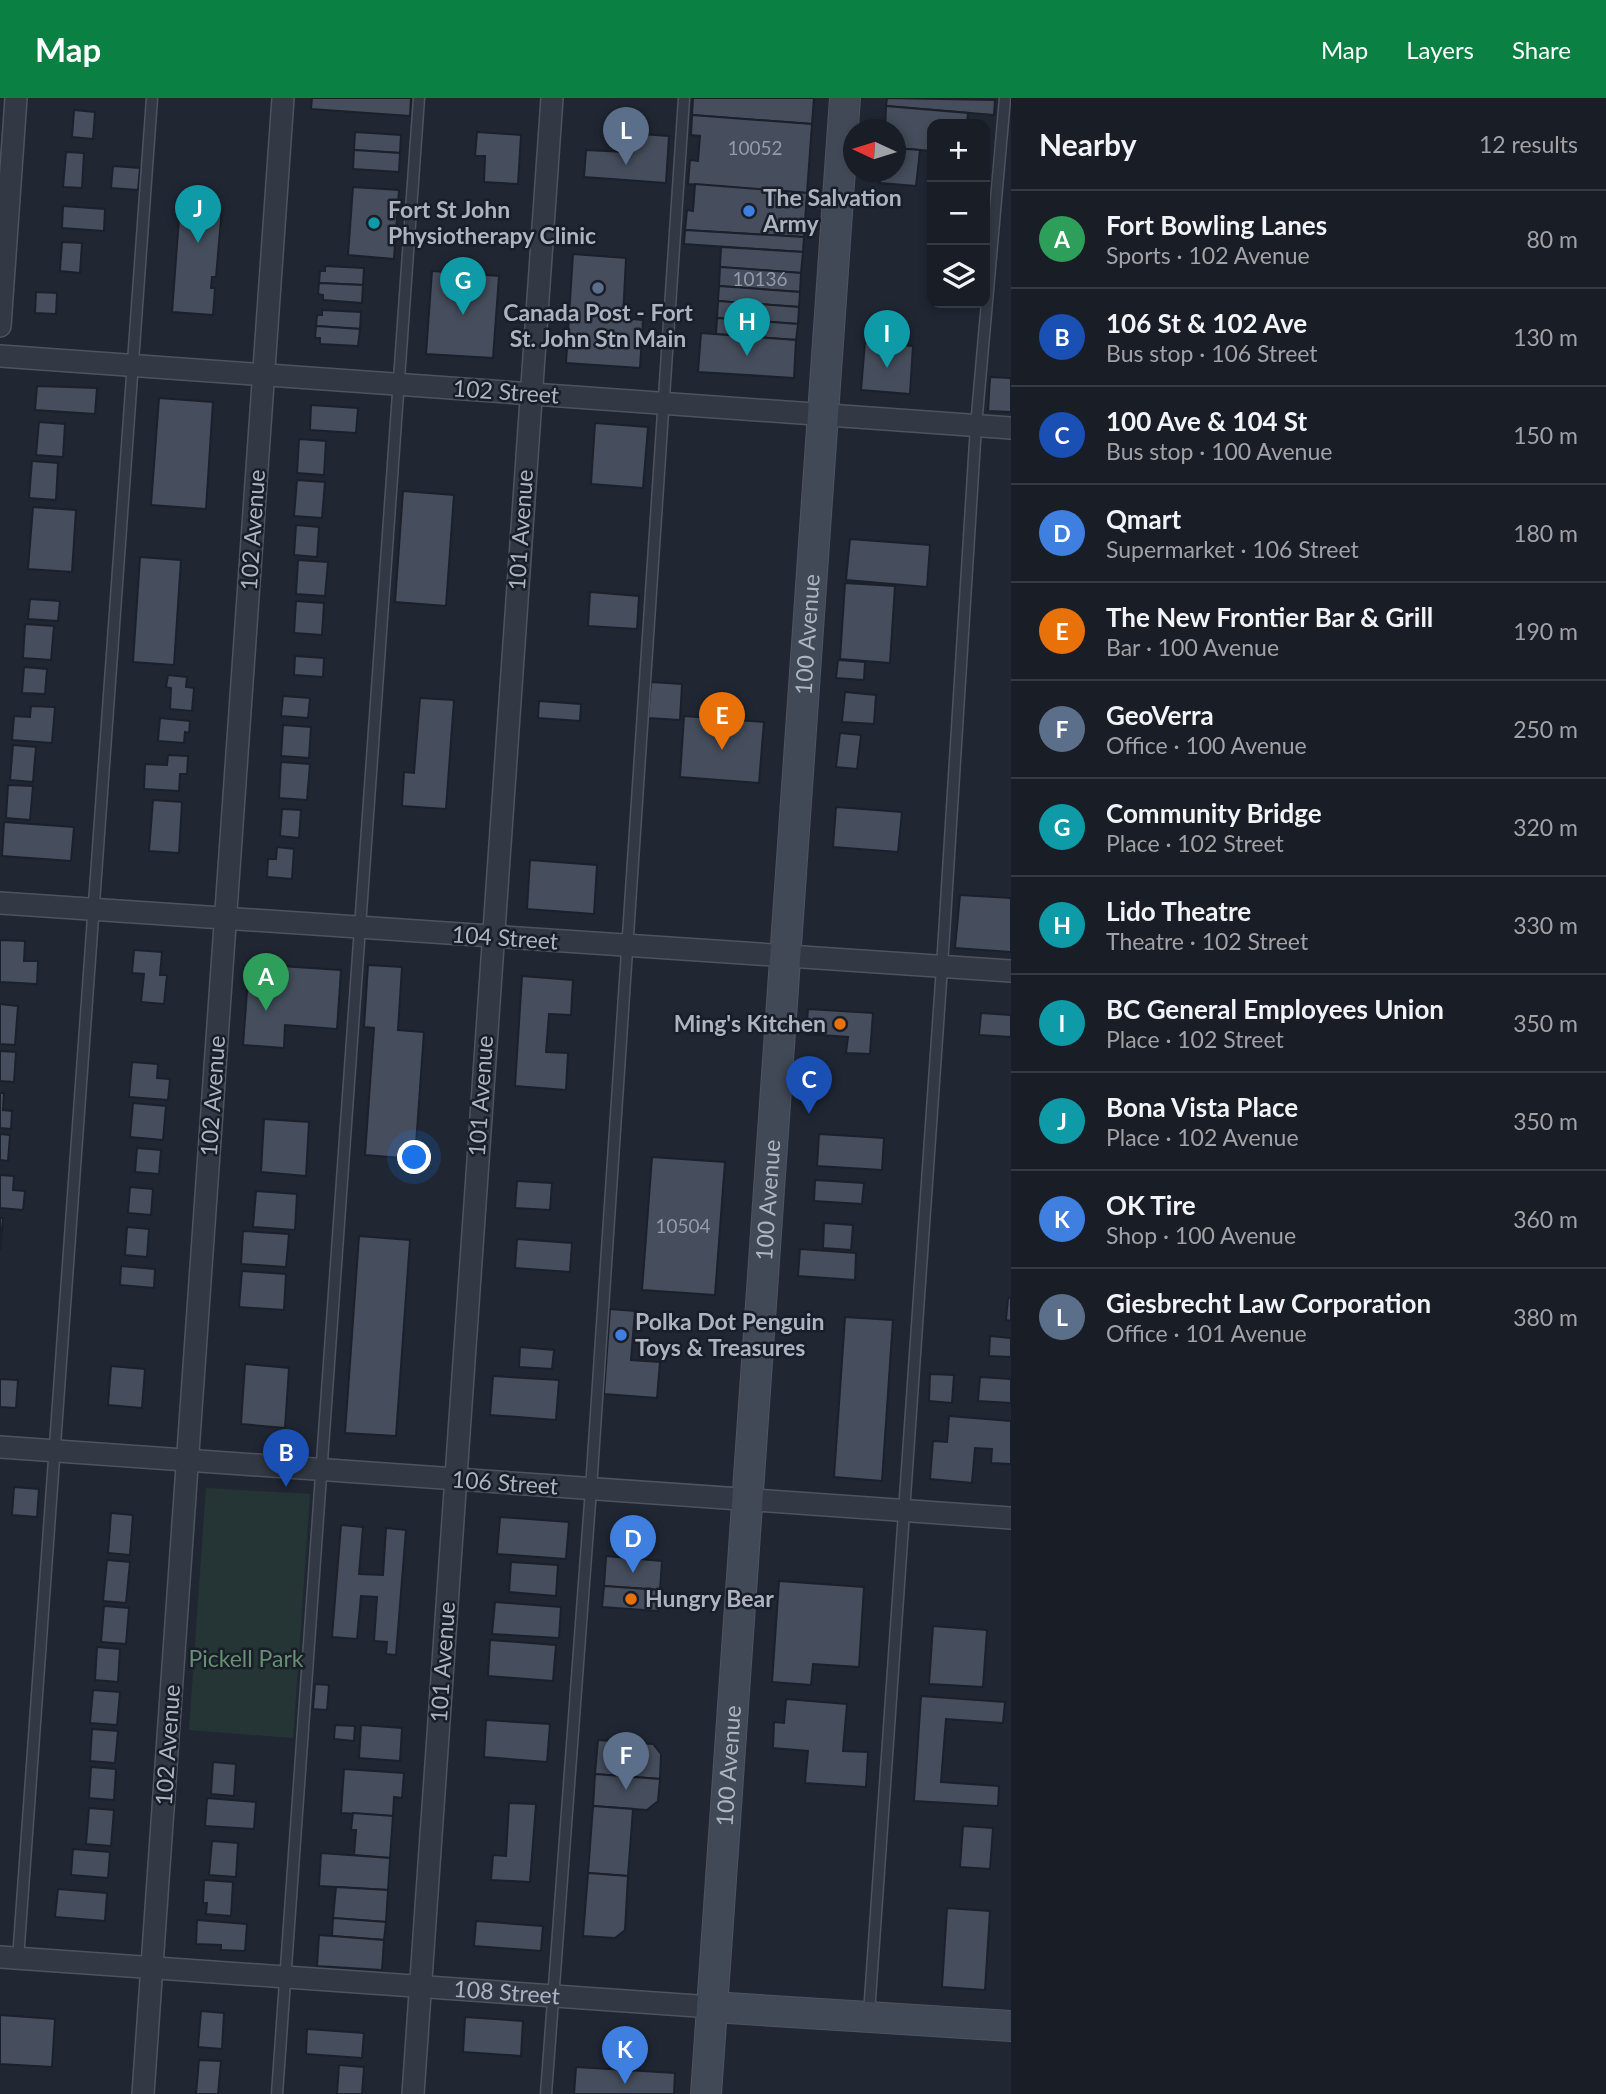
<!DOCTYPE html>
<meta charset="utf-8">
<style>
:root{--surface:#181d26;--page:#252a32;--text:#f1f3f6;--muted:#9fa2a7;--line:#363b43;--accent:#0b8043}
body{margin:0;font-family:Lato,sans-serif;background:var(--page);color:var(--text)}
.controls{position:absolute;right:21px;top:21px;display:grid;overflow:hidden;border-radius:14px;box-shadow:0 4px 10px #0003}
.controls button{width:63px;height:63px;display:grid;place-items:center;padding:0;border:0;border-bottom:2px solid var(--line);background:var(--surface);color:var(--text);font:35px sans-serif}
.compass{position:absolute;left:843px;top:21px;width:63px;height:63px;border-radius:50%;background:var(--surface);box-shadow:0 4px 10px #0003;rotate:274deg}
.you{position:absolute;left:415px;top:1060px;width:24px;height:24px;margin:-18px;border:5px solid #fff;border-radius:50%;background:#1a73e8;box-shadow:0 0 0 10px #1a73e833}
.badge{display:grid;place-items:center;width:46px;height:46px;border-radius:50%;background:var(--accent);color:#fff;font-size:23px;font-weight:700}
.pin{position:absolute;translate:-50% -58px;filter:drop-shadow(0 2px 4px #0008)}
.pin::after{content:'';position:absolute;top:37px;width:24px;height:21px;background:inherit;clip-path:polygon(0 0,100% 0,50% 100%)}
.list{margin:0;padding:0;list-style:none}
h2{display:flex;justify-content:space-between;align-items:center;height:91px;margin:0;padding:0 28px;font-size:30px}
h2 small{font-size:23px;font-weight:400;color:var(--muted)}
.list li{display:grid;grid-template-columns:46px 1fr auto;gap:21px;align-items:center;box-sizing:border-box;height:98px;padding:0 28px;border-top:2px solid var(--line)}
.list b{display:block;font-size:26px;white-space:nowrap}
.list p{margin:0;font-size:23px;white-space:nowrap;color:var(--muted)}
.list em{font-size:23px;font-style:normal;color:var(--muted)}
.icon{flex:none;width:38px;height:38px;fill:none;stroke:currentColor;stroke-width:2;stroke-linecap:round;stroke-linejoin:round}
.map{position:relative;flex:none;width:1011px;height:1996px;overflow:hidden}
header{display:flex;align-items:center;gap:42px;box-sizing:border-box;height:98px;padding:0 35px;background:var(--accent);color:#fff}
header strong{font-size:33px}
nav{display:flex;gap:38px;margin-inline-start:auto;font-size:24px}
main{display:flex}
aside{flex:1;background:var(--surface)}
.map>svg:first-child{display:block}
</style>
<header>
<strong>Map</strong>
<nav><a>Map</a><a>Layers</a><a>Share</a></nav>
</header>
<main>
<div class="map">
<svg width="1011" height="1996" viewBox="0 0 1011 1996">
<rect width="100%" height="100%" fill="#202733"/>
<polygon fill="#253536" points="206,1390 310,1396 293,1640 189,1632"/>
<g fill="#464e5d" stroke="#1b202a" stroke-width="2">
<polygon points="312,0 411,0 410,18 311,11"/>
<polygon points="693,0 814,0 812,26 692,17"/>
<polygon points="887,0 995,2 994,17 886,8"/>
<polygon points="886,8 968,15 967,26 932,26 932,53 895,50 895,32 885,32"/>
<polygon points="74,12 95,14 93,41 72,39"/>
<polygon points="692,17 812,26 807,95 688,86 690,62 698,63 700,38 691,37"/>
<polygon points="355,34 401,37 400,55 354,52"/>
<polygon points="477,34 521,37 518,86 484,84 485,58 475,58"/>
<polygon points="626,35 669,38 666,85 584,79 586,52 625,54"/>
<polygon points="895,50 920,52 916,88 880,85 881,74 895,74"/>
<polygon points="354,52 400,55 399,74 353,71"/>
<polygon points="66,54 84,55 82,90 63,89"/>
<polygon points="113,68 140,70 138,92 111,90"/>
<polygon points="695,86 807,95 804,139 685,132 687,112 693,113"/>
<polygon points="353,89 399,92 394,161 348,157"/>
<polygon points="180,107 222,110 216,179 212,179 211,190 215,190 213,217 172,214"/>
<polygon points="63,108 105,111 104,133 62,130"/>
<polygon points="685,132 804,139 803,154 684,146"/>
<polygon points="62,144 82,145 80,175 60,173"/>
<polygon points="721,149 803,154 801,175 720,169"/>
<polygon points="573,156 626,160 623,220 643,222 640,270 566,265"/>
<polygon points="325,168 364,170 363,187 319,185 320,173 325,173"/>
<polygon points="720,169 801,175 800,194 719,188"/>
<polygon points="432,173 499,178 493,260 426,256"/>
<polygon points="319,185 363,187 362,205 323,202 323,197 318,196"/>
<polygon points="719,188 800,194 799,209 718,203"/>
<polygon points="36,194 57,195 56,216 35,215"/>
<polygon points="718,203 799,209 798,226 717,220"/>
<polygon points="322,212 361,214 360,231 316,228 317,217 322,217"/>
<polygon points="717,220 798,226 796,242 716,236"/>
<polygon points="316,228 360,231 358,248 320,246 320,240 315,240"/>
<polygon points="701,235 796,242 794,280 698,274"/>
<polygon points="865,244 913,248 910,296 861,292"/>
<polygon points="990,279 1011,280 1011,314 988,313"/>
<polygon points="37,288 97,290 95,316 35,312"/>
<polygon points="159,300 213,304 206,411 151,407"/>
<polygon points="311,307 358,310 356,335 310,332"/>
<polygon points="39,324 65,326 63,359 36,357"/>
<polygon points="595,325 648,329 643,390 591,386"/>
<polygon points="299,341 326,343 324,377 297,375"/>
<polygon points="32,363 58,365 56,402 29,400"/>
<polygon points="297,382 325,384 322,420 294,418"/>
<polygon points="403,393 454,397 446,508 395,504"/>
<polygon points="33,409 76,412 72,474 28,471"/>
<polygon points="296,427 319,429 317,459 294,457"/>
<polygon points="850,441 930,447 927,489 846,482"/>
<polygon points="140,459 181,462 174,567 133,564"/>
<polygon points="298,462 328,464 325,498 296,496"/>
<polygon points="845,485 895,488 890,565 840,561"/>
<polygon points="590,494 639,498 637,531 588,528"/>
<polygon points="30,501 60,503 58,523 28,521"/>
<polygon points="296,503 324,505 322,537 294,535"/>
<polygon points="25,526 54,528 51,562 23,560"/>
<polygon points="295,558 324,560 323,579 294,577"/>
<polygon points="838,562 865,564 864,582 836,580"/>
<polygon points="24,569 47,571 45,596 22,595"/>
<polygon points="168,577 187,579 186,589 194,590 192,613 170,611 171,590 166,589"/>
<polygon points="651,584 682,586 680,622 648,620"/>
<polygon points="845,594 876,597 874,626 842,624"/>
<polygon points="283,598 310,600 308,620 281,618"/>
<polygon points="420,600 454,602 446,711 402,708 404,674 414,675"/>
<polygon points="539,603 581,606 580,623 538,620"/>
<polygon points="31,608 55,609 52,645 12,642 14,618 30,619"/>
<polygon points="684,618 764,624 759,685 680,679"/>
<polygon points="160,620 190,623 189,635 185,634 184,645 158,643"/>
<polygon points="283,627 311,629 309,660 281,658"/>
<polygon points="840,635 861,637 857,671 836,669"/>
<polygon points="13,647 36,649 33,684 10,682"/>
<polygon points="168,657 188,658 187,676 180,676 179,693 144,691 145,666 167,667"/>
<polygon points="281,664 310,666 307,702 279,700"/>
<polygon points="8,687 33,688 30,722 6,720"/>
<polygon points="153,702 182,704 179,755 149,753"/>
<polygon points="836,709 902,714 898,754 833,749"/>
<polygon points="282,711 301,712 299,740 280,738"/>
<polygon points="4,724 74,729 71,763 2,758"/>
<polygon points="277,749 294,751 292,781 267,779 268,761 276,761"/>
<polygon points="530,762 597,767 594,816 527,811"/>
<polygon points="960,797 1011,800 1011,854 955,850"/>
<polygon points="0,842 25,843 24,863 38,863 37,886 0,884"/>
<polygon points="134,852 162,854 160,877 167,877 164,906 141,904 144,876 132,875"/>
<polygon points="249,866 341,872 337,931 285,927 284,950 243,947"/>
<polygon points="368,867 402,869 398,932 424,934 415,1061 365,1057 374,930 364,929"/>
<polygon points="522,878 573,882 571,917 549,916 546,954 568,955 566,992 515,988"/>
<polygon points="0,906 18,908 15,947 0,946"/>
<polygon points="808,911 873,915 870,956 846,955 848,939 806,936"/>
<polygon points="981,915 1011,917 1011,939 979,937"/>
<polygon points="0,953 16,954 14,984 0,983"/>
<polygon points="132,964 158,966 157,980 170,981 168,1002 129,999"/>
<polygon points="0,995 4,995 3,1012 12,1013 11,1031 0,1030"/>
<polygon points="133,1005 166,1008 163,1042 130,1039"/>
<polygon points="264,1021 309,1024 306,1078 261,1074"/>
<polygon points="0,1036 10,1037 8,1063 0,1062"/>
<polygon points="819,1036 884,1040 882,1072 817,1068"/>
<polygon points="137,1050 161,1052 159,1076 135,1074"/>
<polygon points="652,1059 725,1064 715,1197 642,1192"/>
<polygon points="0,1077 14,1078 13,1092 25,1093 23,1112 0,1110"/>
<polygon points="815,1082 864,1085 862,1106 814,1103"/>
<polygon points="517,1083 552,1085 550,1112 515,1110"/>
<polygon points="130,1089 153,1091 151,1117 128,1115"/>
<polygon points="256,1093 297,1096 295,1132 253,1129"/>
<polygon points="0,1120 3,1120 0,1152"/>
<polygon points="824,1125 853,1127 851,1152 823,1150"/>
<polygon points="127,1129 149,1131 147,1159 125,1157"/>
<polygon points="243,1133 289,1136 286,1169 241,1166"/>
<polygon points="359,1138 410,1142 396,1338 345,1335"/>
<polygon points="517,1141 572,1145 570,1174 515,1170"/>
<polygon points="800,1151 856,1155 855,1182 798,1178"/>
<polygon points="121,1168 155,1171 154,1190 120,1187"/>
<polygon points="242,1173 286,1176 284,1212 239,1209"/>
<polygon points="1008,1200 1011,1200 1011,1223 1006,1222"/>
<polygon points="610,1211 635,1213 631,1262 660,1264 657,1300 604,1296"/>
<polygon points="845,1219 893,1222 882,1383 834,1379"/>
<polygon points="990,1238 1011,1240 1011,1259 989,1258"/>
<polygon points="520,1249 554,1252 552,1271 519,1269"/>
<polygon points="245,1266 289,1270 285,1330 241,1326"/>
<polygon points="111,1268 145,1271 142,1310 108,1307"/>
<polygon points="930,1276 954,1277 952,1305 929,1303"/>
<polygon points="493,1278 559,1282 556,1322 490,1317"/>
<polygon points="980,1279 1011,1281 1011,1305 978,1303"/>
<polygon points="0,1281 18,1282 16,1310 0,1309"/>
<polygon points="949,1318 1011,1323 1011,1366 991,1365 992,1351 975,1350 972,1385 930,1381 933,1343 947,1344"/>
<polygon points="14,1389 39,1391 37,1419 12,1417"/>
<polygon points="111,1415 133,1417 130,1457 108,1455"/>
<polygon points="500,1419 569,1424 566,1461 497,1456"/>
<polygon points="341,1427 363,1429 359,1476 383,1477 386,1430 406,1432 396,1557 386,1556 387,1544 374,1543 377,1499 361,1498 357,1541 332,1539"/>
<polygon points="606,1458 662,1463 660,1492 604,1488"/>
<polygon points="107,1462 130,1464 126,1505 103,1503"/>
<polygon points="511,1464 558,1467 556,1498 509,1494"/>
<polygon points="779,1483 864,1489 859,1569 813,1566 811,1587 772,1584"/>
<polygon points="604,1488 660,1492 658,1513 602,1509"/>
<polygon points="495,1504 561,1509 559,1540 492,1536"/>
<polygon points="104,1508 129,1510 126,1546 101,1544"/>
<polygon points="933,1528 987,1532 983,1589 929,1586"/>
<polygon points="490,1542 556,1547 553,1583 488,1578"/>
<polygon points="97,1549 120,1551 118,1584 95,1582"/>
<polygon points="315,1586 329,1587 327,1612 313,1611"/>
<polygon points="93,1592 120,1594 117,1627 90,1625"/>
<polygon points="921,1598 1005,1604 1003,1625 946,1621 941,1684 999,1688 998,1708 914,1703"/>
<polygon points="786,1601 847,1606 843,1653 868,1654 866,1689 805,1685 808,1653 773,1650 774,1624 784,1625"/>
<polygon points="486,1622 550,1626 547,1664 484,1659"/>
<polygon points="335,1627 355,1628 354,1643 334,1641"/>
<polygon points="361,1627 402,1630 400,1663 359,1660"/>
<polygon points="92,1631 118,1633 115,1665 90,1663"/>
<polygon points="598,1642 653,1646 661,1656 660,1681 595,1676"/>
<polygon points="213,1664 236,1666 234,1698 211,1696"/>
<polygon points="91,1669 116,1671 114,1702 89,1700"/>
<polygon points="344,1671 404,1675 402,1700 394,1699 393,1718 341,1715"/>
<polygon points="595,1676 660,1681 658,1703 647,1712 593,1708"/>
<polygon points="207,1700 256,1704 254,1731 205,1728"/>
<polygon points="509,1705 536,1706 530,1784 491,1782 493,1757 506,1758"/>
<polygon points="593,1708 633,1711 628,1778 588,1775"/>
<polygon points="89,1710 114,1712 111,1748 86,1746"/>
<polygon points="353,1715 393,1718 390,1760 354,1757 356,1732 351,1732"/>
<polygon points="963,1728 993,1730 990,1771 960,1769"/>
<polygon points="212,1743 238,1745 236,1779 209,1777"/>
<polygon points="73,1751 110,1754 108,1780 71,1777"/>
<polygon points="321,1755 390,1760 388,1792 319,1788"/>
<polygon points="588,1775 628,1778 625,1832 615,1840 583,1838"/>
<polygon points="204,1782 233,1784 231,1818 206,1816 207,1805 203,1805"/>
<polygon points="336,1789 388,1792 386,1824 333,1820"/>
<polygon points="58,1791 107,1795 105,1823 55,1819"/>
<polygon points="947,1810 990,1813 985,1892 942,1889"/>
<polygon points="333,1820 386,1824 384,1842 332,1838"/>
<polygon points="197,1822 247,1826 245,1853 221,1852 221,1847 196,1846"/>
<polygon points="476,1823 543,1828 541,1853 474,1848"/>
<polygon points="319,1837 384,1842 382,1872 317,1868"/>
<polygon points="201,1913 224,1915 222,1951 198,1949"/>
<polygon points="0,1917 55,1921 52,1969 0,1966"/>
<polygon points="465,1919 523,1923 521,1958 463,1954"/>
<polygon points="307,1931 364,1935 362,1960 306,1956"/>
<polygon points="199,1962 221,1963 218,1996 196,1996"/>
<polygon points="339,1967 364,1969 362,1996 337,1996"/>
<polygon points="576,1969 675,1975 674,1996 574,1996"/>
</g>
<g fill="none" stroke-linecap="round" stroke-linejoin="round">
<g stroke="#4e545f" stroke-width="13">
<g id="lane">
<polyline points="18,1861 152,0"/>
<polyline points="869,1916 942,869 976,328 1005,0"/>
<polyline points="277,1996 419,0"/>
<polyline points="546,1996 591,1391 684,0"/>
</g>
</g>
<g stroke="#4e545f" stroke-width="24">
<g id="street">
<polyline points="0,228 16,0"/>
<polyline points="0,258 1011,330"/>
<polyline points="0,805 1011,873"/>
<polyline points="0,1349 1011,1420"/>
<path id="s1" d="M 0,1859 L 712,1909"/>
<polyline points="143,1996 283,0"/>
<polyline points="413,1996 552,0"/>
</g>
</g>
<g stroke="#4e545f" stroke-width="32">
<g id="secondary">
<polyline points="712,1909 1011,1928"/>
<path id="s2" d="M 706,1996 L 845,0"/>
</g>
</g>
<use href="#lane" stroke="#333944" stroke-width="10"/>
<use href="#street" stroke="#333944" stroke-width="21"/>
<use href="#secondary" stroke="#414856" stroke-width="30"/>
</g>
<g fill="#3f7fe0" stroke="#191e28" stroke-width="2.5">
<circle cx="749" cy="113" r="7"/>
<circle cx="621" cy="1237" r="7"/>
</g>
<circle fill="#0f9aa8" stroke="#191e28" stroke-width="2.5" cx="374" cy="125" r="7"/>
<circle fill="#5c6f8a" stroke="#191e28" stroke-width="2.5" cx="598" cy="190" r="7"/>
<g fill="#e8710a" stroke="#191e28" stroke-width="2.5">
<circle cx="840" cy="926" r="7"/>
<circle cx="631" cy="1501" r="7"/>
</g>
<g text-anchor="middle" stroke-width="5" stroke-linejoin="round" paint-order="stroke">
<g font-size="19" fill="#939aa8">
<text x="755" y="57">10052</text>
<text x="760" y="188">10136</text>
<text x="683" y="1135">10504</text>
</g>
<g font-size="23" font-weight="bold" fill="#adb4c1" stroke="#191e28" text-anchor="start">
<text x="763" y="108">The Salvation<tspan x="763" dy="26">Army</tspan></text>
<text x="388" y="120">Fort St John<tspan x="388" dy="26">Physiotherapy Clinic</tspan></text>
<text x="598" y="223" text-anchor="middle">Canada Post - Fort<tspan x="598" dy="26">St. John Stn Main</tspan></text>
<text x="826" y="934" text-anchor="end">Ming's Kitchen</text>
<text x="635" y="1232">Polka Dot Penguin<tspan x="635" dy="26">Toys &amp; Treasures</tspan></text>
<text x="645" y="1509">Hungry Bear</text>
</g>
<g font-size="23" fill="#adb4c1" stroke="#191e28">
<text transform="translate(506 294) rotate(4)" y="8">102 Street</text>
<text transform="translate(253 432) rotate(-86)" y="8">102 Avenue</text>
<text transform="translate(521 432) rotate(-86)" y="8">101 Avenue</text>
<text dy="8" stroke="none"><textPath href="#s2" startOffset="1463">100 Avenue</textPath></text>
<text transform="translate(505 840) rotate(4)" y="8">104 Street</text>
<text transform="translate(213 998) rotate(-86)" y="8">102 Avenue</text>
<text transform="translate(481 998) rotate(-86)" y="8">101 Avenue</text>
<text dy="8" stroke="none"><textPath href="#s2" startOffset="896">100 Avenue</textPath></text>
<text transform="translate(505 1385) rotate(4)" y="8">106 Street</text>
<text transform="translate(443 1564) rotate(-86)" y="8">101 Avenue</text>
<text transform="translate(168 1647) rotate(-86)" y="8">102 Avenue</text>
<text dy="8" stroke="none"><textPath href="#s2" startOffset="329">100 Avenue</textPath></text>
<text dy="8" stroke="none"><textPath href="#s1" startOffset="508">108 Street</textPath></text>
</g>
<g font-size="23" fill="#678f72" stroke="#191e28">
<text x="246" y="1569">Pickell Park</text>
</g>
</g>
</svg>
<div class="controls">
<button>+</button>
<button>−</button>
<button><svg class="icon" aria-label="layers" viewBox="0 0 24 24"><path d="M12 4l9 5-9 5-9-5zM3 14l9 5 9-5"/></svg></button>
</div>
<svg class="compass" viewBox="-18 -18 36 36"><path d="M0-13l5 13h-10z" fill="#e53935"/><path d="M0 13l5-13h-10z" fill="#9fa2a7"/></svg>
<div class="you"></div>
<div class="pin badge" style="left:266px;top:913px;background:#2e9e5b">A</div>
<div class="pin badge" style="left:286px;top:1389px;background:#1a4fb4">B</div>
<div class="pin badge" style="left:809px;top:1016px;background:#1a4fb4">C</div>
<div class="pin badge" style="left:633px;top:1475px;background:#3f7fe0">D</div>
<div class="pin badge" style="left:722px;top:652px;background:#e8710a">E</div>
<div class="pin badge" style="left:626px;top:1692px;background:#5c6f8a">F</div>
<div class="pin badge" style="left:463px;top:217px;background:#0f9aa8">G</div>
<div class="pin badge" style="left:747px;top:258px;background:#0f9aa8">H</div>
<div class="pin badge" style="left:887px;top:270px;background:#0f9aa8">I</div>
<div class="pin badge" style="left:198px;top:145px;background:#0f9aa8">J</div>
<div class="pin badge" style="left:625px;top:1986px;background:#3f7fe0">K</div>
<div class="pin badge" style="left:626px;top:67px;background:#5c6f8a">L</div>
</div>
<aside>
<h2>Nearby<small>12 results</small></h2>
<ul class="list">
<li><span class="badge" style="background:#2e9e5b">A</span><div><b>Fort Bowling Lanes</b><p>Sports · 102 Avenue</p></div><em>80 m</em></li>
<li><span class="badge" style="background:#1a4fb4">B</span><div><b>106 St &amp; 102 Ave</b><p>Bus stop · 106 Street</p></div><em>130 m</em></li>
<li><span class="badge" style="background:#1a4fb4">C</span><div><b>100 Ave &amp; 104 St</b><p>Bus stop · 100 Avenue</p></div><em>150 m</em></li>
<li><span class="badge" style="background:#3f7fe0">D</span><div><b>Qmart</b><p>Supermarket · 106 Street</p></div><em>180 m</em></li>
<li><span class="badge" style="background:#e8710a">E</span><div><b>The New Frontier Bar &amp; Grill</b><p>Bar · 100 Avenue</p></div><em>190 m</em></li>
<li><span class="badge" style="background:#5c6f8a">F</span><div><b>GeoVerra</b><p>Office · 100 Avenue</p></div><em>250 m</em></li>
<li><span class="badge" style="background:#0f9aa8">G</span><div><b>Community Bridge</b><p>Place · 102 Street</p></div><em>320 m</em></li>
<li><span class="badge" style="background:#0f9aa8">H</span><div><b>Lido Theatre</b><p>Theatre · 102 Street</p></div><em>330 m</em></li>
<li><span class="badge" style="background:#0f9aa8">I</span><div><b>BC General Employees Union</b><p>Place · 102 Street</p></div><em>350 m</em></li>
<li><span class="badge" style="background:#0f9aa8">J</span><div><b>Bona Vista Place</b><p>Place · 102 Avenue</p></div><em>350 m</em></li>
<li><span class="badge" style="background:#3f7fe0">K</span><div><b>OK Tire</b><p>Shop · 100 Avenue</p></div><em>360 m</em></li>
<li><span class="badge" style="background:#5c6f8a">L</span><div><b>Giesbrecht Law Corporation</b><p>Office · 101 Avenue</p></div><em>380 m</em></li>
</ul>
</aside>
</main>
